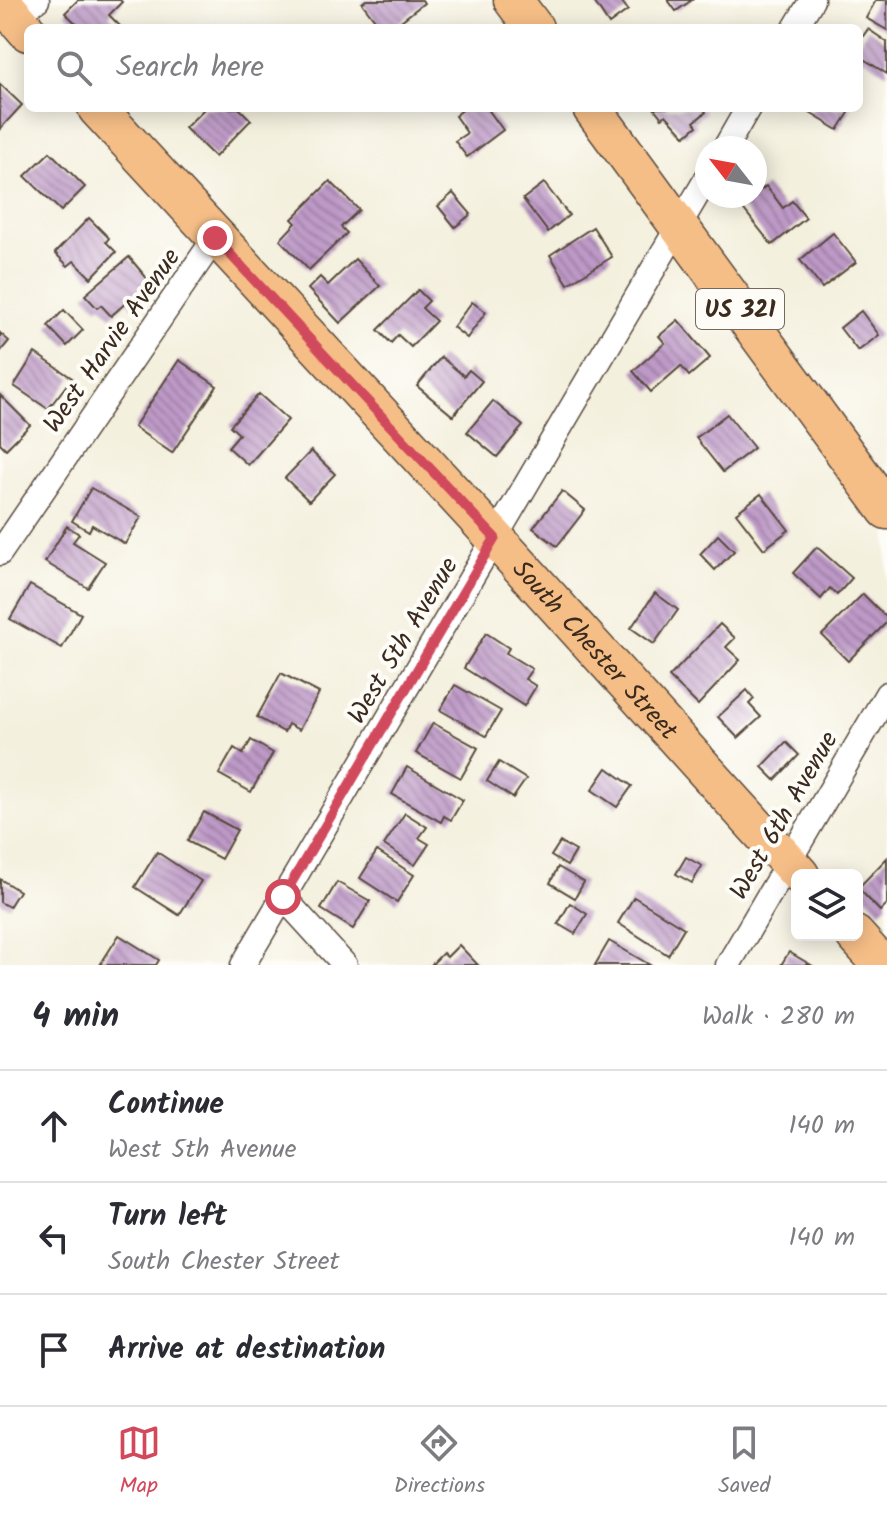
<!DOCTYPE html>
<meta charset="utf-8">
<style>
:root{--surface:#fff;--page:#f2f2f3;--text:#2b2b33;--muted:#7c7c81;--line:#e1e1e2;--accent:#d1495b}
body{margin:0;font-family:Kalam,sans-serif;background:var(--page);color:var(--text)}
.controls{position:absolute;right:24px;bottom:24px;display:grid;overflow:hidden;border-radius:12px;box-shadow:0 4px 20px #0003}
.controls button{width:72px;height:72px;display:grid;place-items:center;padding:0;border:0;border-bottom:2px solid var(--line);background:var(--surface);color:var(--text);font:40px sans-serif}
.compass{position:absolute;left:695px;top:136px;width:72px;height:72px;border-radius:50%;background:var(--surface);box-shadow:0 4px 20px #0003;rotate:301deg}
.stop{position:absolute;width:24px;height:24px;margin:-18px;border:6px solid #d1495b;border-radius:50%;background:#fff}
.stop.end{background:#d1495b;border-color:#fff;box-shadow:0 2px 8px #0008}
.list{margin:0;padding:0;list-style:none}
h2{display:flex;justify-content:space-between;align-items:center;height:104px;margin:0;padding:0 32px;font-size:34px}
h2 small{font-size:26px;font-weight:400;color:var(--muted)}
.list li{display:grid;grid-template-columns:52px 1fr auto;gap:24px;align-items:center;box-sizing:border-box;height:112px;padding:0 32px;border-top:2px solid var(--line)}
.list b{display:block;font-size:30px;white-space:nowrap}
.list p{margin:0;font-size:26px;white-space:nowrap;color:var(--muted)}
.list em{font-size:26px;font-style:normal;color:var(--muted)}
.icon{flex:none;width:44px;height:44px;fill:none;stroke:currentColor;stroke-width:2;stroke-linecap:round;stroke-linejoin:round}
.map{position:relative;flex:none;width:887px;height:965px;overflow:hidden}
.search{position:absolute;background:var(--surface);box-shadow:0 4px 20px #0003;left:24px;right:24px;top:24px;height:88px;display:flex;align-items:center;gap:20px;box-sizing:border-box;padding:0 28px;border-radius:12px;color:var(--muted);font-size:30px}
.sheet{height:440px;background:var(--surface)}
nav{display:flex;justify-content:space-around;align-items:center;box-sizing:border-box;height:112px;border-top:2px solid var(--line);background:var(--surface);font-size:22px;color:var(--muted)}
nav a{display:grid;justify-items:center;gap:4px}
nav .on{color:var(--accent)}
.map>svg:first-child{display:block}
</style>
<div class="map">
<svg width="887" height="965" viewBox="0 0 887 965">
<defs>
<pattern id="building-back-hatch" width="6" height="6" patternUnits="userSpaceOnUse" patternTransform="scale(2)"><rect width="6" height="6" fill="#bd99c7"/><path d="M-1 5l2 2M0 0l6 6M5-1l2 2" fill="none" stroke="#9b7da1"/></pattern>
</defs>
<rect width="100%" height="100%" fill="#fdfcf7"/>
<filter id="ink" filterUnits="userSpaceOnUse"><feTurbulence type="fractalNoise" baseFrequency=".0125" numOctaves="2"/><feDisplacementMap in="SourceGraphic" scale="16" xChannelSelector="R" yChannelSelector="G"/><feConvolveMatrix kernelMatrix="1 2 1 2 8 2 1 2 1" color-interpolation-filters="sRGB"/></filter>
<filter id="wash" filterUnits="userSpaceOnUse"><feTurbulence type="fractalNoise" baseFrequency=".006" numOctaves="4" result="noise"/><feDisplacementMap in="SourceGraphic" scale="32" xChannelSelector="R" yChannelSelector="G"/><feGaussianBlur stdDeviation="1.8" result="paint"/><feColorMatrix in="noise" values="0 0 0 0 0 0 0 0 0 0 0 0 0 0 0 0 0 1.4 0 .05"/><feComposite in="paint" operator="in"/></filter>
<g filter="url(#wash)">
<rect width="100%" height="100%" fill="#f4f0de"/>
<g id="blocks">
<g fill="url(#building-back-hatch)">
<polygon points="78,0 120,0 122,2 109,15 122,28 81,28 65,13"/>
<polygon points="366,0 422,0 424,3 392,28 381,28 362,3"/>
<polygon points="593,0 625,0 622,2 628,10 609,24"/>
<polygon points="668,0 692,0 676,11"/>
<polygon points="876,0 887,0 887,30 866,18"/>
<polygon points="868,29 887,42 887,74 859,56 859,42"/>
<polygon points="0,84 22,105 0,129"/>
<polygon points="205,108 239,108 251,120 215,157 185,128"/>
<polygon points="465,108 487,108 503,130 467,157 455,141 467,133 455,116"/>
<polygon points="654,108 703,108 706,112 694,122 697,126 685,136 666,115 662,118"/>
<polygon points="813,108 852,108 838,130 810,113"/>
<polygon points="50,152 85,187 61,211 25,176"/>
<polygon points="330,181 359,210 341,227 347,233 309,270 280,240 296,223 292,219"/>
<polygon points="544,183 569,215 548,232 523,199"/>
<polygon points="766,186 783,208 792,201 806,218 772,245 741,206"/>
<polygon points="453,193 471,214 455,227 438,206"/>
<polygon points="89,218 109,238 106,242 116,252 91,278 74,261 68,266 55,253"/>
<polygon points="593,227 612,257 568,284 550,255"/>
<polygon points="833,233 856,262 822,288 800,260"/>
<polygon points="129,257 155,288 133,307 128,301 111,316 101,305 97,308 85,295"/>
<polygon points="355,259 380,286 340,323 308,289 320,277 328,285"/>
<polygon points="418,290 429,301 422,308 436,321 411,347 398,335 391,343 378,330"/>
<polygon points="472,302 486,312 467,338 453,327"/>
<polygon points="64,310 83,330 67,346 48,326"/>
<polygon points="861,311 879,335 858,351 840,328"/>
<polygon points="678,320 710,358 689,376 681,366 651,392 633,371 665,343 659,336"/>
<polygon points="0,333 9,341 0,352"/>
<polygon points="35,353 72,378 48,409 14,386"/>
<polygon points="441,357 464,376 469,370 482,381 453,416 417,386"/>
<polygon points="179,360 217,386 172,453 134,427"/>
<polygon points="259,394 288,420 248,465 228,447 239,434 230,426"/>
<polygon points="0,395 30,425 6,449 0,443"/>
<polygon points="493,401 523,426 497,457 467,432"/>
<polygon points="727,414 754,448 723,472 696,438"/>
<polygon points="311,451 335,474 309,501 285,478"/>
<polygon points="91,488 141,517 125,544 92,525 89,531 72,521"/>
<polygon points="562,491 585,510 557,546 533,528"/>
<polygon points="761,494 789,530 764,549 736,513"/>
<polygon points="67,526 79,534 73,542 105,562 88,588 45,562"/>
<polygon points="718,535 734,551 715,570 700,554"/>
<polygon points="817,547 852,578 837,595 830,588 821,599 793,573"/>
<polygon points="30,585 81,614 62,648 10,619"/>
<polygon points="655,593 678,610 654,644 631,628"/>
<polygon points="863,594 887,618 887,622 848,661 822,635"/>
<polygon points="720,624 735,638 726,647 740,660 698,705 669,677"/>
<polygon points="486,633 509,648 506,653 532,669 525,679 536,686 524,706 464,668"/>
<polygon points="281,673 319,693 299,730 288,724 284,732 257,717"/>
<polygon points="455,685 501,711 486,736 440,710"/>
<polygon points="747,690 754,699 749,704 761,717 738,738 718,717"/>
<polygon points="433,723 478,748 461,778 416,753"/>
<polygon points="251,740 273,753 251,792 219,774 234,748 243,754"/>
<polygon points="786,742 799,755 775,780 762,767"/>
<polygon points="499,762 526,779 513,798 487,781"/>
<polygon points="407,767 463,800 451,820 444,816 441,822 392,794"/>
<polygon points="607,768 632,786 617,807 592,790"/>
<polygon points="204,812 237,830 221,859 187,841"/>
<polygon points="405,813 427,827 419,838 429,844 415,865 384,845"/>
<polygon points="560,842 576,851 567,866 551,856"/>
<polygon points="377,851 414,875 397,902 360,878"/>
<polygon points="157,852 201,881 179,915 135,887"/>
<polygon points="686,857 702,866 692,883 676,874"/>
<polygon points="887,858 887,904 880,911 858,888"/>
<polygon points="558,867 584,882 575,898 550,883"/>
<polygon points="0,879 19,891 9,907 0,902"/>
<polygon points="337,882 370,901 353,929 321,909"/>
<polygon points="634,897 684,928 668,955 618,923"/>
<polygon points="570,903 587,914 575,934 558,924"/>
<polygon points="119,935 159,960 156,965 100,965"/>
<polygon points="609,941 650,965 595,965"/>
<polygon points="459,945 478,965 431,965 443,953 447,957"/>
<polygon points="789,952 811,965 781,965"/>
</g>
</g>
</g>
<g filter="url(#ink)">
<use href="#blocks" fill-opacity="0" stroke="#57483b" stroke-width="2"/>
<g fill="none" stroke-linecap="round" stroke-linejoin="round">
<g stroke="#57483b" stroke-width="27">
<g id="minor">
<polyline points="14,17 37,0"/>
<polyline points="795,28 812,0"/>
<polyline points="725,148 748,108"/>
<polyline points="0,553 215,238"/>
<polyline points="283,897 345,965"/>
<polyline points="243,965 707,178"/>
<polyline points="728,965 887,694"/>
</g>
</g>
<g stroke="#57483b" stroke-width="41">
<g id="primary">
<polyline points="0,0 28,32"/>
<polyline points="513,0 534,28"/>
<path id="s1" d="M 97,108 L 495,538 L 800,875"/>
<polyline points="592,108 887,510"/>
<polyline points="855,935 882,965"/>
</g>
</g>
<use href="#minor" stroke="#fff" stroke-width="24"/>
<use href="#primary" stroke="#f6be87" stroke-width="38"/>
</g>
</g>
<g fill="none" stroke-linecap="round" stroke-linejoin="round" filter="url(#ink)">
<polyline stroke="#d1495b" stroke-width="10" points="215,238 495,538 283,897"/>
</g>
<g text-anchor="middle" stroke-width="8" stroke-linejoin="round" paint-order="stroke">
<rect fill="#fdfcf7" stroke="#75695f" stroke-width="2" x="696" y="289" width="88" height="40" rx="6"/>
<g font-size="24" font-weight="bold" fill="#3b2a1e">
<text x="740" y="317">US 321</text>
</g>
<g font-size="26" fill="#3b2a1e" stroke="#fdfcf7">
<text transform="translate(111 340) rotate(-55)" y="9">West Harvie Avenue</text>
<text transform="translate(402 640) rotate(-59)" y="9">West 5th Avenue</text>
<text dy="9" stroke="none"><textPath href="#s1" startOffset="736">South Chester Street</textPath></text>
<text transform="translate(783 815) rotate(-60)" y="9">West 6th Avenue</text>
</g>
</g>
</svg>
<div class="controls">
<button><svg class="icon" aria-label="layers" viewBox="0 0 24 24"><path d="M12 4l9 5-9 5-9-5zM3 14l9 5 9-5"/></svg></button>
</div>
<svg class="compass" viewBox="-18 -18 36 36"><path d="M0-13l5 13h-10z" fill="#e53935"/><path d="M0 13l5-13h-10z" fill="#7c7c81"/></svg>
<div class="stop" style="left:283px;top:897px"></div>
<div class="stop end" style="left:215px;top:238px"></div>
<div class="search"><svg class="icon" aria-label="search" viewBox="0 0 24 24"><circle cx="10" cy="10" r="6"/><path d="M15 15l6 6"/></svg>Search here</div>
</div>
<section class="sheet">
<h2>4 min<small>Walk · 280 m</small></h2>
<ul class="list">
<li><svg class="icon" aria-label="ahead" viewBox="0 0 24 24"><path d="M12 20V5M6 11l6-6 6 6"/></svg><div><b>Continue</b><p>West 5th Avenue</p></div><em>140 m</em></li>
<li><svg class="icon" aria-label="left" viewBox="0 0 24 24"><path d="M17 20v-9H6M10 6l-5 5 5 5"/></svg><div><b>Turn left</b><p>South Chester Street</p></div><em>140 m</em></li>
<li><svg class="icon" aria-label="arrive" viewBox="0 0 24 24"><path d="M6 21V4h12l-3 4 3 4H6"/></svg><div><b>Arrive at destination</b></div></li>
</ul>
</section>
<nav>
<a class="on"><svg class="icon" aria-label="map" viewBox="0 0 24 24"><path d="M3 6l6-2 6 2 6-2v14l-6 2-6-2-6 2zM9 4v14M15 6v14"/></svg>Map</a>
<a><svg class="icon" aria-label="directions" viewBox="0 0 24 24"><path d="M12 3l9 9-9 9-9-9zM9 14v-3h6M13 9l2 2-2 2"/></svg>Directions</a>
<a><svg class="icon" aria-label="saved" viewBox="0 0 24 24"><path d="M7 4h10v16l-5-4-5 4z"/></svg>Saved</a>
</nav>
